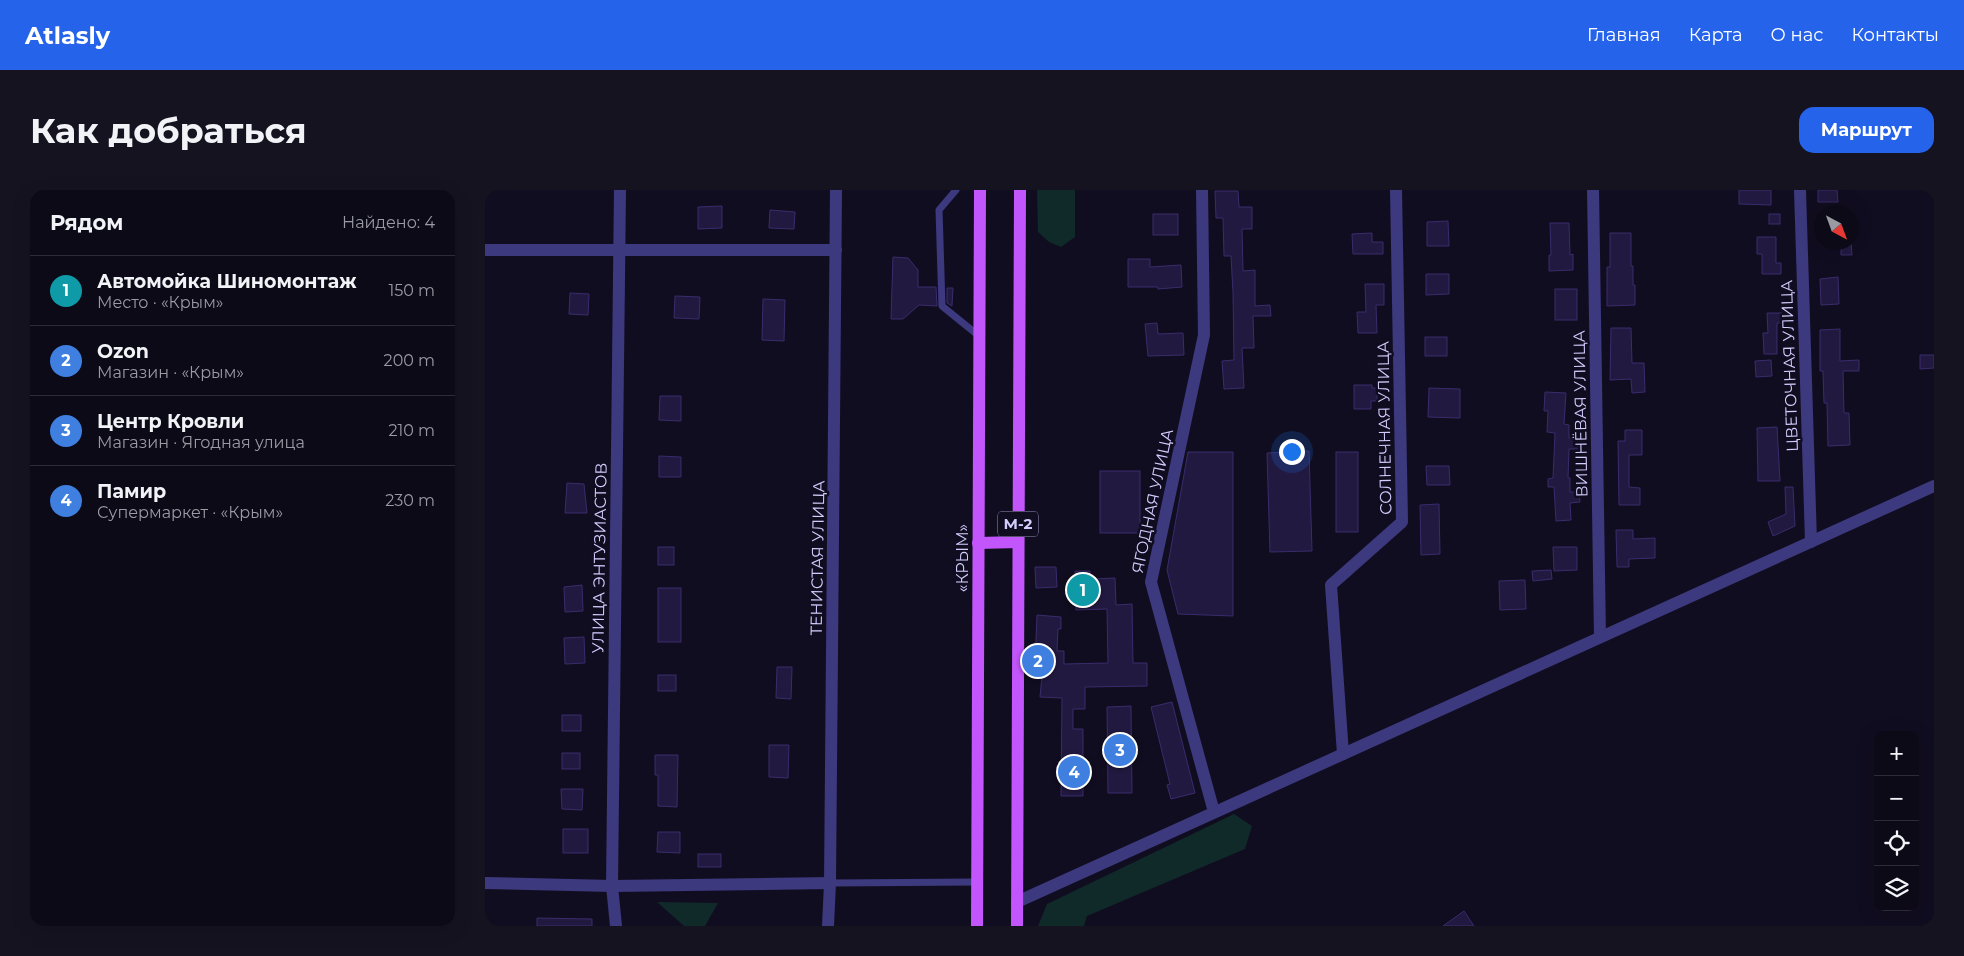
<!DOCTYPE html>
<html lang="ru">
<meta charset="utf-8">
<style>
:root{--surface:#0d0a18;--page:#161321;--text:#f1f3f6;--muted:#9a9aa2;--line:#2d2b37;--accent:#2563eb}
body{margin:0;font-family:Montserrat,sans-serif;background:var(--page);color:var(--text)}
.controls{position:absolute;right:15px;bottom:15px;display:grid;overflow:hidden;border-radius:10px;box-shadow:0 5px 20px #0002}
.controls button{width:45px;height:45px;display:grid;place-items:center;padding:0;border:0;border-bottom:1px solid var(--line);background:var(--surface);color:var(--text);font:25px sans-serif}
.compass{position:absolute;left:1329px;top:15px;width:45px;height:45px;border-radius:50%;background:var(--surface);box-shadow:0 5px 20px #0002;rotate:139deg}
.you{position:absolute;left:806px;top:261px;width:18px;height:18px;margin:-12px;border:4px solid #fff;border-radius:50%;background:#1a73e8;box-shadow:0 0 0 8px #1a73e833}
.badge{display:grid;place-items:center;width:32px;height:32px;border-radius:50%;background:var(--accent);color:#fff;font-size:16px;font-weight:700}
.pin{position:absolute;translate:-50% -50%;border:2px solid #fff;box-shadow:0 1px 5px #0006}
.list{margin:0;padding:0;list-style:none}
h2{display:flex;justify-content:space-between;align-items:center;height:65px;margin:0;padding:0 20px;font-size:21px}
h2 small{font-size:16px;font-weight:400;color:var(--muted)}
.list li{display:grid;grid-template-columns:32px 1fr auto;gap:15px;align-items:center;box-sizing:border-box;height:70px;padding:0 20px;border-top:1px solid var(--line)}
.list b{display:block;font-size:19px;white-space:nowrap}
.list p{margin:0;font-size:16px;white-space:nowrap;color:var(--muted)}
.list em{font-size:16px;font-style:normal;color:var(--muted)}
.icon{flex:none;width:28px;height:28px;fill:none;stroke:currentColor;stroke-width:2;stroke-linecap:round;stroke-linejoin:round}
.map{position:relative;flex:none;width:1449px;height:736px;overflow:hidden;border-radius:15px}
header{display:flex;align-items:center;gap:30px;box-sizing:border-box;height:70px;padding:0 25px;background:var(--accent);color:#fff}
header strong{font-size:24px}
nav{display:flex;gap:28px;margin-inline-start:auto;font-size:18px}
.intro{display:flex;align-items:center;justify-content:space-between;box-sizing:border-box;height:120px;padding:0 30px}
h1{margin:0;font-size:35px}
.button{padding:12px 22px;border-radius:15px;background:var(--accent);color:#fff;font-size:18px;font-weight:700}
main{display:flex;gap:30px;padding:0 30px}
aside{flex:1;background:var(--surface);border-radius:15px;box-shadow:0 5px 20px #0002}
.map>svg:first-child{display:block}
</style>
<header>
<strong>Atlasly</strong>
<nav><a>Главная</a><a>Карта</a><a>О нас</a><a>Контакты</a></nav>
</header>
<div class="intro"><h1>Как добраться</h1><a class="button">Маршрут</a></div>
<main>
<aside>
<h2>Рядом<small>Найдено: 4</small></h2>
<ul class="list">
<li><span class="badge" style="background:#0f9aa8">1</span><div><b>Автомойка Шиномонтаж</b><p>Место · «Крым»</p></div><em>150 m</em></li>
<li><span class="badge" style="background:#3f7fe0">2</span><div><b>Ozon</b><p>Магазин · «Крым»</p></div><em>200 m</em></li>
<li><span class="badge" style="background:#3f7fe0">3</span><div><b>Центр Кровли</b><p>Магазин · Ягодная улица</p></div><em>210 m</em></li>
<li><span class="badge" style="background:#3f7fe0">4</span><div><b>Памир</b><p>Супермаркет · «Крым»</p></div><em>230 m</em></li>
</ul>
</aside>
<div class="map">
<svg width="1449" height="736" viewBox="0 0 1449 736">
<rect width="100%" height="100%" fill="#110d20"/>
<g fill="#102929">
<polygon points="552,0 590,0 590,47 576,57 564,52 553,42"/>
<polygon points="749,624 767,636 760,659 602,726 599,736 553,736 562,714"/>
<polygon points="172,712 233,713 220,736 199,736"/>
</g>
<g fill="#221940" stroke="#3a2c6c">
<polygon points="1254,0 1286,0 1286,15 1254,14"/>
<polygon points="1333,0 1352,0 1353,12 1333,12"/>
<polygon points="730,1 753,1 754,17 767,17 767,39 757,39 758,81 770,80 770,116 785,115 786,126 768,126 769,158 757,158 759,198 739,199 737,171 749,170 748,102 746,66 739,66 738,28 731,28"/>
<polygon points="237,16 237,38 213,39 213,17"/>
<polygon points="285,20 310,22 309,39 284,38"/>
<rect x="668" y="24" width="25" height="21"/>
<rect x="1284" y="24" width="11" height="10"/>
<polygon points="963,31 964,56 942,56 942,32"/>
<polygon points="1065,33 1084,33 1085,65 1088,64 1088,80 1064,81 1064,65 1066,65"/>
<polygon points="887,43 887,52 898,52 898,64 868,64 867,44"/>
<polygon points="1125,43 1146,43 1146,76 1148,76 1148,95 1150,95 1150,115 1122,116 1122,77 1125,77"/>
<polygon points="1272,47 1291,47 1291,73 1296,73 1296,84 1277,84 1277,64 1272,64"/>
<polygon points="1356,52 1366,52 1367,65 1356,65"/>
<polygon points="408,67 423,68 433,80 433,97 451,97 452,116 434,115 418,129 406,129"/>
<polygon points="643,69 665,69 665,77 696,75 697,97 673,99 673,97 643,97"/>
<polygon points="941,84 964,84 964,104 941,105"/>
<polygon points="1353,87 1354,114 1336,115 1335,89"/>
<polygon points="880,94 899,94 899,115 891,115 892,143 873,143 872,122 881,122"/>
<polygon points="462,98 468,98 467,116 462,113"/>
<rect x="1070" y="99" width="22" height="31"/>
<polygon points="85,103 104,104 103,125 84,124"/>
<polygon points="190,106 215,107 214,129 189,128"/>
<polygon points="278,109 300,110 299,151 277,150"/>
<polygon points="1282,123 1297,123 1297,133 1292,133 1292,164 1279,164 1278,143 1283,143"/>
<polygon points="672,133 673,144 698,143 699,165 663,166 660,134"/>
<polygon points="1126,138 1146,138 1147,173 1159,173 1160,202 1147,203 1146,189 1125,190"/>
<polygon points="1355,139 1355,171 1374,170 1374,181 1358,181 1359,223 1364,223 1365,255 1343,256 1342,213 1339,213 1338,181 1335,181 1335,140"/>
<rect x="940" y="147" width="22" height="19"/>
<polygon points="1435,165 1449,165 1449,178 1435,179"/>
<polygon points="1286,170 1287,186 1271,187 1270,171"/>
<polygon points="869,195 887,195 887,198 892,198 892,211 886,211 886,219 869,219"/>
<polygon points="944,198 975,199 975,228 943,227"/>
<polygon points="1060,202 1081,203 1079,234 1084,235 1084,248 1095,249 1094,259 1084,259 1083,288 1085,288 1085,302 1094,302 1095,312 1085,313 1086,330 1071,331 1069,297 1063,297 1063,289 1068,288 1070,243 1062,242 1063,221 1059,221"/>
<polygon points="175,206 196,206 196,231 174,230"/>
<polygon points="1292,237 1295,291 1273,291 1272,238"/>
<polygon points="1140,240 1157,240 1157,265 1144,265 1144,297 1155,298 1155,315 1134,315 1133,251 1140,251"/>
<polygon points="824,261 827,361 785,362 782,263"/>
<polygon points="703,262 748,262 748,426 693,424 682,380"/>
<rect x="851" y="262" width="22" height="80"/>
<polygon points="174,266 196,267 196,287 174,287"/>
<polygon points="941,276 964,276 965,295 942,295"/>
<rect x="615" y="281" width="40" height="62"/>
<polygon points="82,293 99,294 102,323 80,323"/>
<polygon points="1300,297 1308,297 1310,336 1288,346 1283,332 1301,324"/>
<polygon points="954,314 955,364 936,365 935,315"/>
<polygon points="1131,340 1148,340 1148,349 1170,348 1170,368 1144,369 1144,377 1132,377"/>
<rect x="173" y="357" width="16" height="18"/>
<polygon points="1068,357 1092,357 1092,380 1069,381"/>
<polygon points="550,377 571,377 572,397 551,398"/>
<polygon points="1066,380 1067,389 1048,391 1047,381"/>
<polygon points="590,381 605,381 605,389 630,388 631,415 647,414 648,473 662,473 662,496 600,497 600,519 588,519 588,539 598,539 598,606 576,606 577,508 555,507 558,475 550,475 552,425 576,427 576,439 573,439 572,461 579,461 579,474 623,473 622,419 591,420"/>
<polygon points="1040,390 1041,419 1015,420 1014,391"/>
<polygon points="97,395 98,421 80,422 79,397"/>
<rect x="173" y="398" width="23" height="54"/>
<polygon points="99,447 100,473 80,474 79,448"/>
<polygon points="292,477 307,477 306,509 291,508"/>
<rect x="173" y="485" width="18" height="16"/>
<polygon points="687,512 710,603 686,609 682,595 685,594 666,517"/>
<polygon points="646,516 647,603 623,603 622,517"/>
<rect x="77" y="525" width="19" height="16"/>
<polygon points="284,555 304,555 303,588 284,587"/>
<rect x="77" y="563" width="18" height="16"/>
<polygon points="170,565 193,565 192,617 173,616 173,585 170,585"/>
<polygon points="76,599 98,599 97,620 77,619"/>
<rect x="78" y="639" width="25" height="24"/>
<polygon points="173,642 195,642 195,663 172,662"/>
<rect x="213" y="664" width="23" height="13"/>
<polygon points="979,721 989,736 958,736"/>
<polygon points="52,728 107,729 107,736 52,736"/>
</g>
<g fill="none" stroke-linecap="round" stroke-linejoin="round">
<g stroke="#3d397e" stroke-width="7">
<polyline points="471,0 454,20 457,116 494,146"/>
<polyline points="345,693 492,692"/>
</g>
<g stroke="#3d397e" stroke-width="12">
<polyline points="717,0 719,145 666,392 729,622"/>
<polyline points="1108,0 1115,447"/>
<polyline points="1315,0 1326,352"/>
<polyline points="0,60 351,60"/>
<polyline points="858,564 846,395 917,332 911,0"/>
<polyline points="0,693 127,696 345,693"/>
<polyline points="532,712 1449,296"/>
<polyline points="131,736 127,696 135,0"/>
<polyline points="343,736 345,693 351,0"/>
</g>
<g stroke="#c256fc" stroke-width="12">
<polyline points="493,353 533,352"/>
<polyline points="492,736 495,0"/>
<polyline points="532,736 535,0"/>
</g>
</g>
<g text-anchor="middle" stroke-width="5" stroke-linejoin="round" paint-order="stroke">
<rect fill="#110d20" stroke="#9993bb" stroke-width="1" x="513" y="321.5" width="40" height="25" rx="4"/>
<g font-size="15" font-weight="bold" fill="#d3cdfe">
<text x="533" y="339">М-2</text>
</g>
<g font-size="16" fill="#d3cdfe" stroke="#110d20">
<text transform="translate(1304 176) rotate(-92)" y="6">ЦВЕТОЧНАЯ УЛИЦА</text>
<text transform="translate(1095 224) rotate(-91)" y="6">ВИШНЁВАЯ УЛИЦА</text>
<text transform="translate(899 238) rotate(-91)" y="6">СОЛНЕЧНАЯ УЛИЦА</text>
<text transform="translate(667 311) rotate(-78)" y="6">ЯГОДНАЯ УЛИЦА</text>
<text transform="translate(114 368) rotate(-89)" y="6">УЛИЦА ЭНТУЗИАСТОВ</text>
<text transform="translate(332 368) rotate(-89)" y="6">ТЕНИСТАЯ УЛИЦА</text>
<text transform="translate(477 368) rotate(-90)" y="6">«КРЫМ»</text>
</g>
</g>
</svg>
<div class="controls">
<button>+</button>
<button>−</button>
<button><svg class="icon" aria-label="locate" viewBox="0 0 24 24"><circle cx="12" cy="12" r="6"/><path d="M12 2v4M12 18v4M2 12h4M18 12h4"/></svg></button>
<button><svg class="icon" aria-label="layers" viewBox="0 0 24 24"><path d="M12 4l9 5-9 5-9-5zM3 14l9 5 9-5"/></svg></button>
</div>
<svg class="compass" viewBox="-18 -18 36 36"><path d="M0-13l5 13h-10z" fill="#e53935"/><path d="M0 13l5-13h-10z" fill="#9a9aa2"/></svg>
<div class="you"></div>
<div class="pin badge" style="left:598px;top:400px;background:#0f9aa8">1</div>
<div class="pin badge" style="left:553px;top:471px;background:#3f7fe0">2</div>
<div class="pin badge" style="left:635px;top:560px;background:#3f7fe0">3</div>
<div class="pin badge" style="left:589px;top:582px;background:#3f7fe0">4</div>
</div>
</main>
